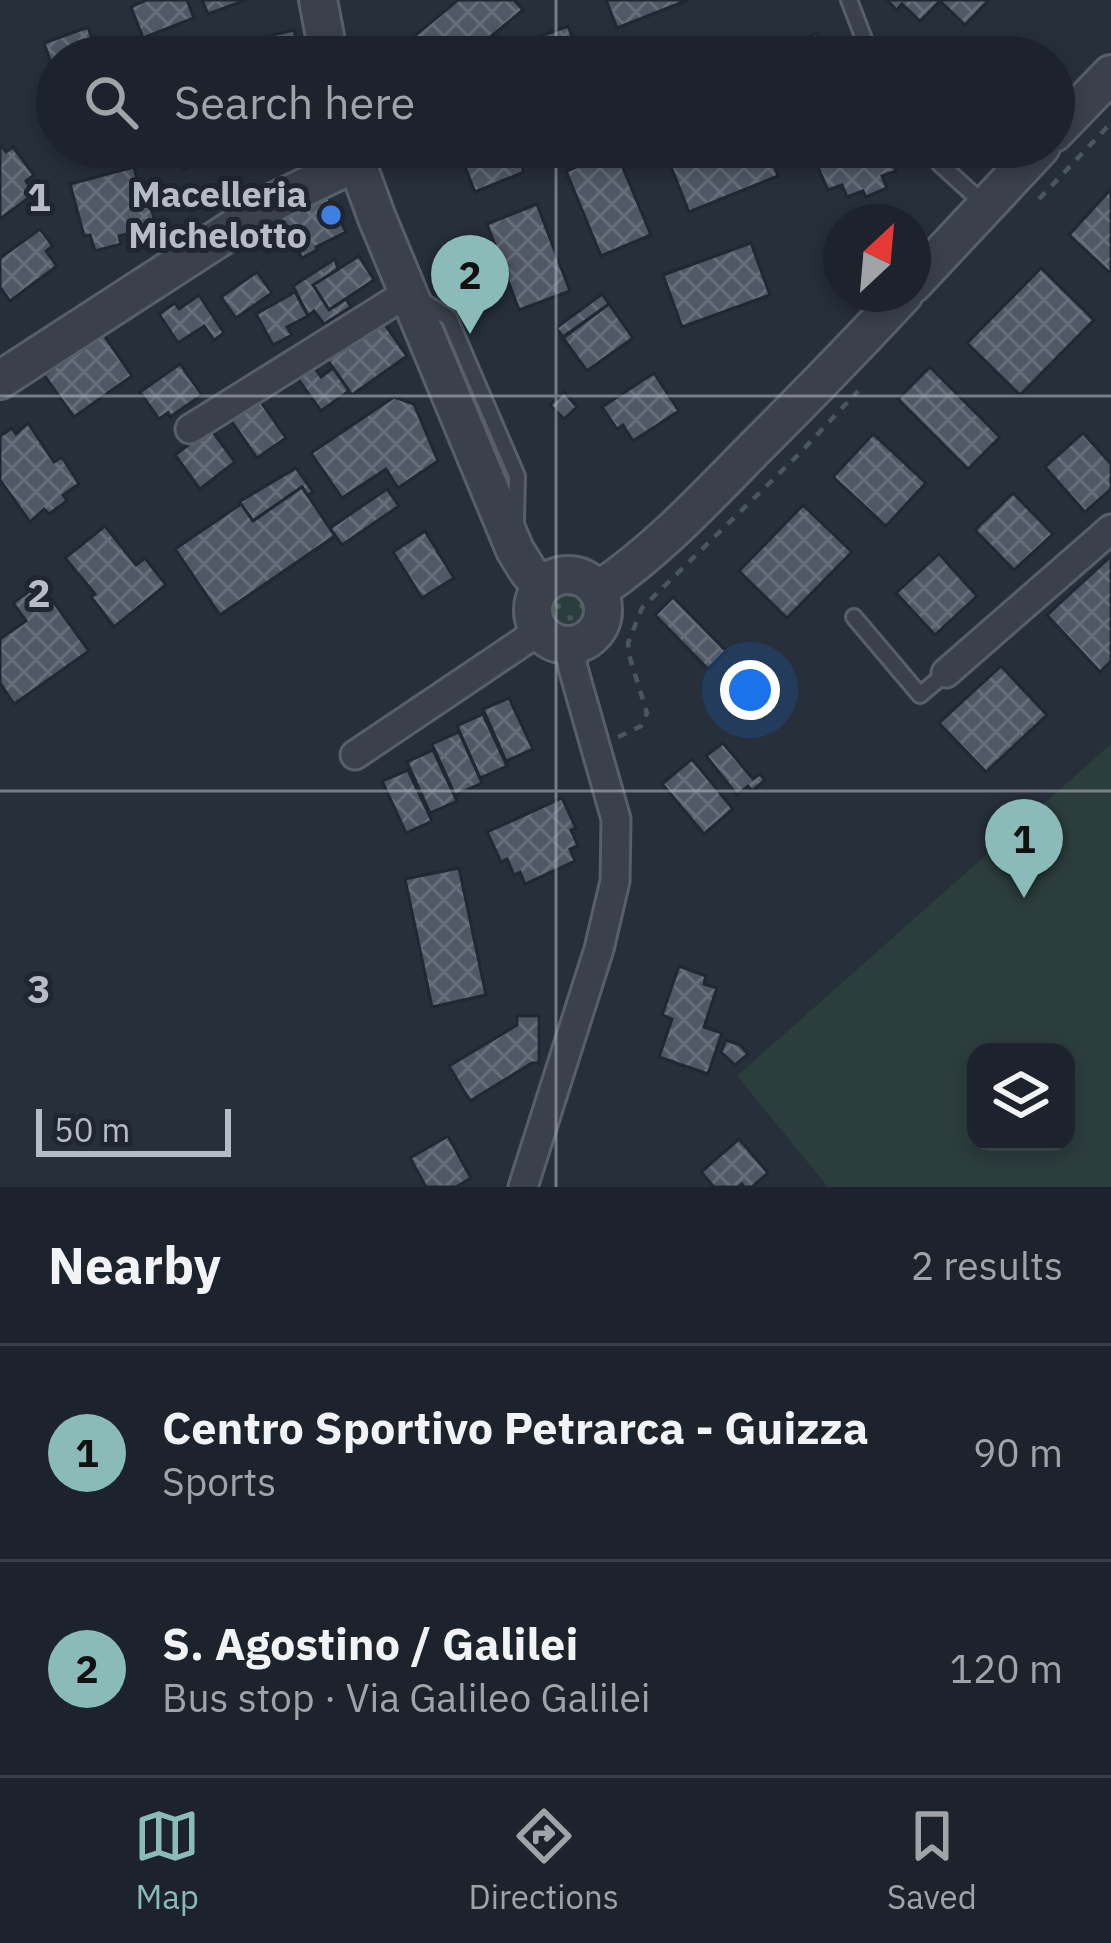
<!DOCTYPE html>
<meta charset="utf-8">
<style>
:root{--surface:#1d232c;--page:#252b34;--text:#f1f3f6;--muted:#a0a4a9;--line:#3b4048;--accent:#8bbbb9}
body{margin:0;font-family:"IBM Plex Sans",sans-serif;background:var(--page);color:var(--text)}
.controls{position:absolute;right:36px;bottom:36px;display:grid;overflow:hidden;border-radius:24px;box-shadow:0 6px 18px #0003}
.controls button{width:108px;height:108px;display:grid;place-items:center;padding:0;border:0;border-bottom:3px solid var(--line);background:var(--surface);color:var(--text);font:60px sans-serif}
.compass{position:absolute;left:823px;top:204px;width:108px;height:108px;border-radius:50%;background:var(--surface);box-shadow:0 6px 18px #0003;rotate:26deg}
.scale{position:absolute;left:36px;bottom:30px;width:195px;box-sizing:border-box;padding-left:12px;border:6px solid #b6bcc6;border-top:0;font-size:33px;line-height:42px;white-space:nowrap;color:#b6bcc6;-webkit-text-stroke:9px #1f2630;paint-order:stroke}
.you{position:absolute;left:750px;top:690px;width:42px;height:42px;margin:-30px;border:9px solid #fff;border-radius:50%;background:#1a73e8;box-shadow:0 0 0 18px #1a73e833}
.badge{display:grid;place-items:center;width:78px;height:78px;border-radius:50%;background:var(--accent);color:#111;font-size:39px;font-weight:700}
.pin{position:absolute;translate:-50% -99px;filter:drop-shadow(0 3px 6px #0008)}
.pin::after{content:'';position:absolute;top:63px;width:42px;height:36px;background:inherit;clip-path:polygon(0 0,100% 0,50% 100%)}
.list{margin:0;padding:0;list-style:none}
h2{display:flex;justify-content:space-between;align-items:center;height:156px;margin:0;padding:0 48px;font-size:51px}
h2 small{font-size:39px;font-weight:400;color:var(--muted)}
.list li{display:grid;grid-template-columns:78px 1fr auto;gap:36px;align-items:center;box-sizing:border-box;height:216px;padding:0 48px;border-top:3px solid var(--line)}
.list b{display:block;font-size:45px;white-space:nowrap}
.list p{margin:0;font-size:39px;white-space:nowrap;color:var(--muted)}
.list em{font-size:39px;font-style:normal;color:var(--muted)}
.icon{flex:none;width:66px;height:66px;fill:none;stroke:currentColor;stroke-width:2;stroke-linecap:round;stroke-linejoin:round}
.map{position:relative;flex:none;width:1111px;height:1187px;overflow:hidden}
.search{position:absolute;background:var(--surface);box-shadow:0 6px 18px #0003;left:36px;right:36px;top:36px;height:132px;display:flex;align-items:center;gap:30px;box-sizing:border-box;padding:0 42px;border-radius:66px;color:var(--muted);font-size:45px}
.sheet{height:588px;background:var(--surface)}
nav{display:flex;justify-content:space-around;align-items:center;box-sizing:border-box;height:168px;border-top:3px solid var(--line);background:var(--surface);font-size:33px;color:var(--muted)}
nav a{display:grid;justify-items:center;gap:6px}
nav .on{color:var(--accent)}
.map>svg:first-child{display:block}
</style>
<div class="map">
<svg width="1111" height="1187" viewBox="0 0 1111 1187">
<defs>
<pattern id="grass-dots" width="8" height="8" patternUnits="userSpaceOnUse" patternTransform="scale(3)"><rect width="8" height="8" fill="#2c3d3d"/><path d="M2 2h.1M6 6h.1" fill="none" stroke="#485758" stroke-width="1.8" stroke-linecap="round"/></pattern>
<pattern id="building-cross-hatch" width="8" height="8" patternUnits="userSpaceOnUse" patternTransform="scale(3)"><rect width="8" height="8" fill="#505865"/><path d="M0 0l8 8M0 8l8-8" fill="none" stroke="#676e7a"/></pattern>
</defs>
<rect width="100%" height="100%" fill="#272f3a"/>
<circle fill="url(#grass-dots)" cx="568" cy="610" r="17"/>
<path fill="#2c3d3d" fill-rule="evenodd" d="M 1111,744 L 1111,1187 L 828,1187 L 737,1076 ZM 976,1052 L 1066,1052 L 1066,1142 L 976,1142 Z"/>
<g fill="url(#building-cross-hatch)" stroke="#212832" stroke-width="3">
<polygon points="147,0 187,0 194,18 143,38 131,7"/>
<polygon points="202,0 246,0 208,14"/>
<polygon points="458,0 514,0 523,10 466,57 389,57"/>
<polygon points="606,0 688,0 617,28"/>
<polygon points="887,0 986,0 988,1 965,25 940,1 920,21 902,4 897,10"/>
<polygon points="568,26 580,57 521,57 517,45"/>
<polygon points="88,27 98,57 57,57 57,81 44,43"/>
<polygon points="294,30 300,57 260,57 256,39"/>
<polygon points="817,33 822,46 838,40 844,57 784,57 784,52 799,47 797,41"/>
<polygon points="723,40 730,57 681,57"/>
<polygon points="0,144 6,152 13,147 34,175 26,181 35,193 0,219"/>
<polygon points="177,147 251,147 184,169"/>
<polygon points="283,147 324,147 325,148 288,161"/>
<polygon points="457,147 514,147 524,172 475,192"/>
<polygon points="706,147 767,147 778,176 689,212 669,162"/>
<polygon points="800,147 886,147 896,171 882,176 887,188 866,197 863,191 847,197 842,185 828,190 816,163 808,166"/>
<polygon points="616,151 651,235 601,256 566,171"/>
<polygon points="134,167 141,198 148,196 155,222 140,226 141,230 119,236 121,244 95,251 90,235 84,236 70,184"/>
<polygon points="1111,189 1111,270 1109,272 1069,235"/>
<polygon points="326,193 346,232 316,247 317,250 302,258 293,240 267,253 255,228"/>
<polygon points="537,204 570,291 519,310 487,224"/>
<polygon points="40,229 53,246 46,251 57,266 10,301 0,287 0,258"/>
<polygon points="751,243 770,295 682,327 663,275"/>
<polygon points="359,256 374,280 329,310 313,285"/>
<polygon points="335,259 338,269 313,285 329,310 346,299 351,307 324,324 314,311 308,316 293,286"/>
<polygon points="1041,268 1094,320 1020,395 967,343"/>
<polygon points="257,272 272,293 236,318 221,297"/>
<polygon points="295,292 308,316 287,327 292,335 273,345 256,314"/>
<polygon points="602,294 609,304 563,337 556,328"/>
<polygon points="199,295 224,333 214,340 204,326 178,343 159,314 175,303 179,309"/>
<polygon points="609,304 633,338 587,371 563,338"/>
<polygon points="381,319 407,356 352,395 326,358"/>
<polygon points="103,334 132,376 74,417 44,375"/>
<polygon points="180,364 202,395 170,417 168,413 159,419 140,392"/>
<polygon points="313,365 321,377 333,368 349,391 321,411 296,376"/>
<polygon points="930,367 1000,437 968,469 898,399"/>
<polygon points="654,373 679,411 633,441 623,425 617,429 602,407"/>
<polygon points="564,392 577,407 564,419 550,405"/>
<polygon points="394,397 414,404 438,461 398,488 386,469 342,498 311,453"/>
<polygon points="259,399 286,438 257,458 230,419"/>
<polygon points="28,423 54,462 62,457 79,484 63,495 67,501 49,514 44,509 30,522 0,480 0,436 12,428 16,434"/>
<polygon points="210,428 235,462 200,489 175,455"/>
<polygon points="1083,433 1111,464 1111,489 1085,512 1045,467"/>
<polygon points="873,434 926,483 886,526 833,477"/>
<polygon points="296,468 313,492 307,496 302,487 253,521 239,502"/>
<polygon points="302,487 335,536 220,615 175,549 241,504 253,521"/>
<polygon points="387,489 399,506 342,545 330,528"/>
<polygon points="1013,493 1053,534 1014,570 975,530"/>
<polygon points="803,505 852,552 787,618 739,571"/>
<polygon points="105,526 136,565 145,558 166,585 114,627 91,597 95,594 65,558"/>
<polygon points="425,531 454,578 422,598 393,552"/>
<polygon points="939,554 977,596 935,635 896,593"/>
<polygon points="1111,556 1111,661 1100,672 1047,615"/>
<polygon points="40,583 89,651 14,704 0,683 0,639 26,621 13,603"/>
<polygon points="673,597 726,651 708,669 655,615"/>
<polygon points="1001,666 1047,715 986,772 939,723"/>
<polygon points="509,698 533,749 506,761 483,709"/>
<polygon points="483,714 507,766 480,778 457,726"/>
<polygon points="459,732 482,783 455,795 432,744"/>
<polygon points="723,743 753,779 760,774 765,780 752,791 748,786 737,795 706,756"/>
<polygon points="433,750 457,801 430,813 407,762"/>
<polygon points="692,759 733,809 704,834 662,784"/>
<polygon points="408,770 432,821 406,833 382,781"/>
<polygon points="562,798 576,828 571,830 578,846 570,849 575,861 525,884 520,872 514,875 507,859 501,862 487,832"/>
<polygon points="459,868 486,995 432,1007 405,879"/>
<polygon points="679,966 706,976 704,984 717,988 704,1027 722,1033 708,1074 659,1057 672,1019 662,1015"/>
<polygon points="517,1016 539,1016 539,1063 532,1063 470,1101 449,1066 517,1025"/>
<polygon points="726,1040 740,1045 748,1054 735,1065 721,1052"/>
<polygon points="448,1136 471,1178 456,1187 426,1187 410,1158"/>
<polygon points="739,1139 768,1173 752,1187 744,1187 742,1184 738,1187 714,1187 701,1172"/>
</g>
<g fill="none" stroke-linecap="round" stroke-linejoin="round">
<g stroke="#585f69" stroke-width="20">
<g id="service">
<polyline points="849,0 871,57"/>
<polyline points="928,147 940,164 985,205"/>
<polyline points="423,301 449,318 517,476 516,521"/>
<polyline points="854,617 920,695 946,673"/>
</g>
</g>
<g stroke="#585f69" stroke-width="33">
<g id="minor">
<polyline points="190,429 409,292"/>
<polyline points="946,673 1111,529"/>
<polyline points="355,755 539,631"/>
<polyline points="523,1187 599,949 615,881 616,819 573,668 570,645"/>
</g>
</g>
<g stroke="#585f69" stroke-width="42">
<g id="tertiary">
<polyline points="318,0 329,57"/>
<polyline points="1054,133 1111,74"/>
<polyline points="351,147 377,218 515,550 528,571 540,585"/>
<polyline points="913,284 1041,147"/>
<polyline points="0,380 276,201 355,163"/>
<circle cx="568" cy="610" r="35"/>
<path d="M 599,590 C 658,550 706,498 756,447 C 806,397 856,346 904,294"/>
</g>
</g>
<g stroke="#49585b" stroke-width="4.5" stroke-dasharray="9 9" stroke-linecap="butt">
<polyline points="1039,199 1111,123"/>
<polyline points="618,737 641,726 647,713 630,658 628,643 642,608 798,455 858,391"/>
</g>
<use href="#service" stroke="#3a414b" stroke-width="14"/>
<use href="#minor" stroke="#3a414b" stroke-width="27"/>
<use href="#tertiary" stroke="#3a414b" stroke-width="36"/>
</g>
<path fill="none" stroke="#b6bcc6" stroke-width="3" stroke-opacity="0.55" d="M 556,0 L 556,57M 556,147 L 556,1187M 0,396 L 1111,396M 0,791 L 1111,791"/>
<circle fill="#3f7fe0" stroke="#1f2630" stroke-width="4.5" cx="331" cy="215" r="12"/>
<g text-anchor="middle" stroke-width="10" stroke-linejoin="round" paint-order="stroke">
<g font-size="36" font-weight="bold" fill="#b6bcc6" stroke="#1f2630" text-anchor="end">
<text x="307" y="207">Macelleria<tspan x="307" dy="41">Michelotto</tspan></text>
</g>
</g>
<g font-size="39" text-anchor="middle" font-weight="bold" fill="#b6bcc6" stroke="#1f2630" stroke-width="10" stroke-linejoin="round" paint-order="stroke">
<text x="39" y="211">1</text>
<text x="39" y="607">2</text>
<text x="39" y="1003">3</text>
</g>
</svg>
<div class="controls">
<button><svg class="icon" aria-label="layers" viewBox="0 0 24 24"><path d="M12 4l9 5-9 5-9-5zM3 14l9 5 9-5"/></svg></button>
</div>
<svg class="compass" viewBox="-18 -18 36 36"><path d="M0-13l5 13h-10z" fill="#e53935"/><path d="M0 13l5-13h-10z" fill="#a0a4a9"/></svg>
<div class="scale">50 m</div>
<div class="you"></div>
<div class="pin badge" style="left:1024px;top:898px">1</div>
<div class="pin badge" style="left:470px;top:334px">2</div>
<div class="search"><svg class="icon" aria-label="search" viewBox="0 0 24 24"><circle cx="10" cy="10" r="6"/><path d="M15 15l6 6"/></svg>Search here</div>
</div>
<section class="sheet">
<h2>Nearby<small>2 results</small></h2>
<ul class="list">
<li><span class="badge">1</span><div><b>Centro Sportivo Petrarca - Guizza</b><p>Sports</p></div><em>90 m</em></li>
<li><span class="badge">2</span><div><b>S. Agostino / Galilei</b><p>Bus stop · Via Galileo Galilei</p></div><em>120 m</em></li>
</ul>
</section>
<nav>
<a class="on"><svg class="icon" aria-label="map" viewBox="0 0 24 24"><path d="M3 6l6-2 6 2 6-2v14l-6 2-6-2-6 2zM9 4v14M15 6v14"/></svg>Map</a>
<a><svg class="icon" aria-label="directions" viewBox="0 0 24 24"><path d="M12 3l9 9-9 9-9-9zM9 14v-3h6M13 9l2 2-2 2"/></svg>Directions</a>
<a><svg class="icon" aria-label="saved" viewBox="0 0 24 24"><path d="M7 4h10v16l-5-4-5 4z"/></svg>Saved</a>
</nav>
